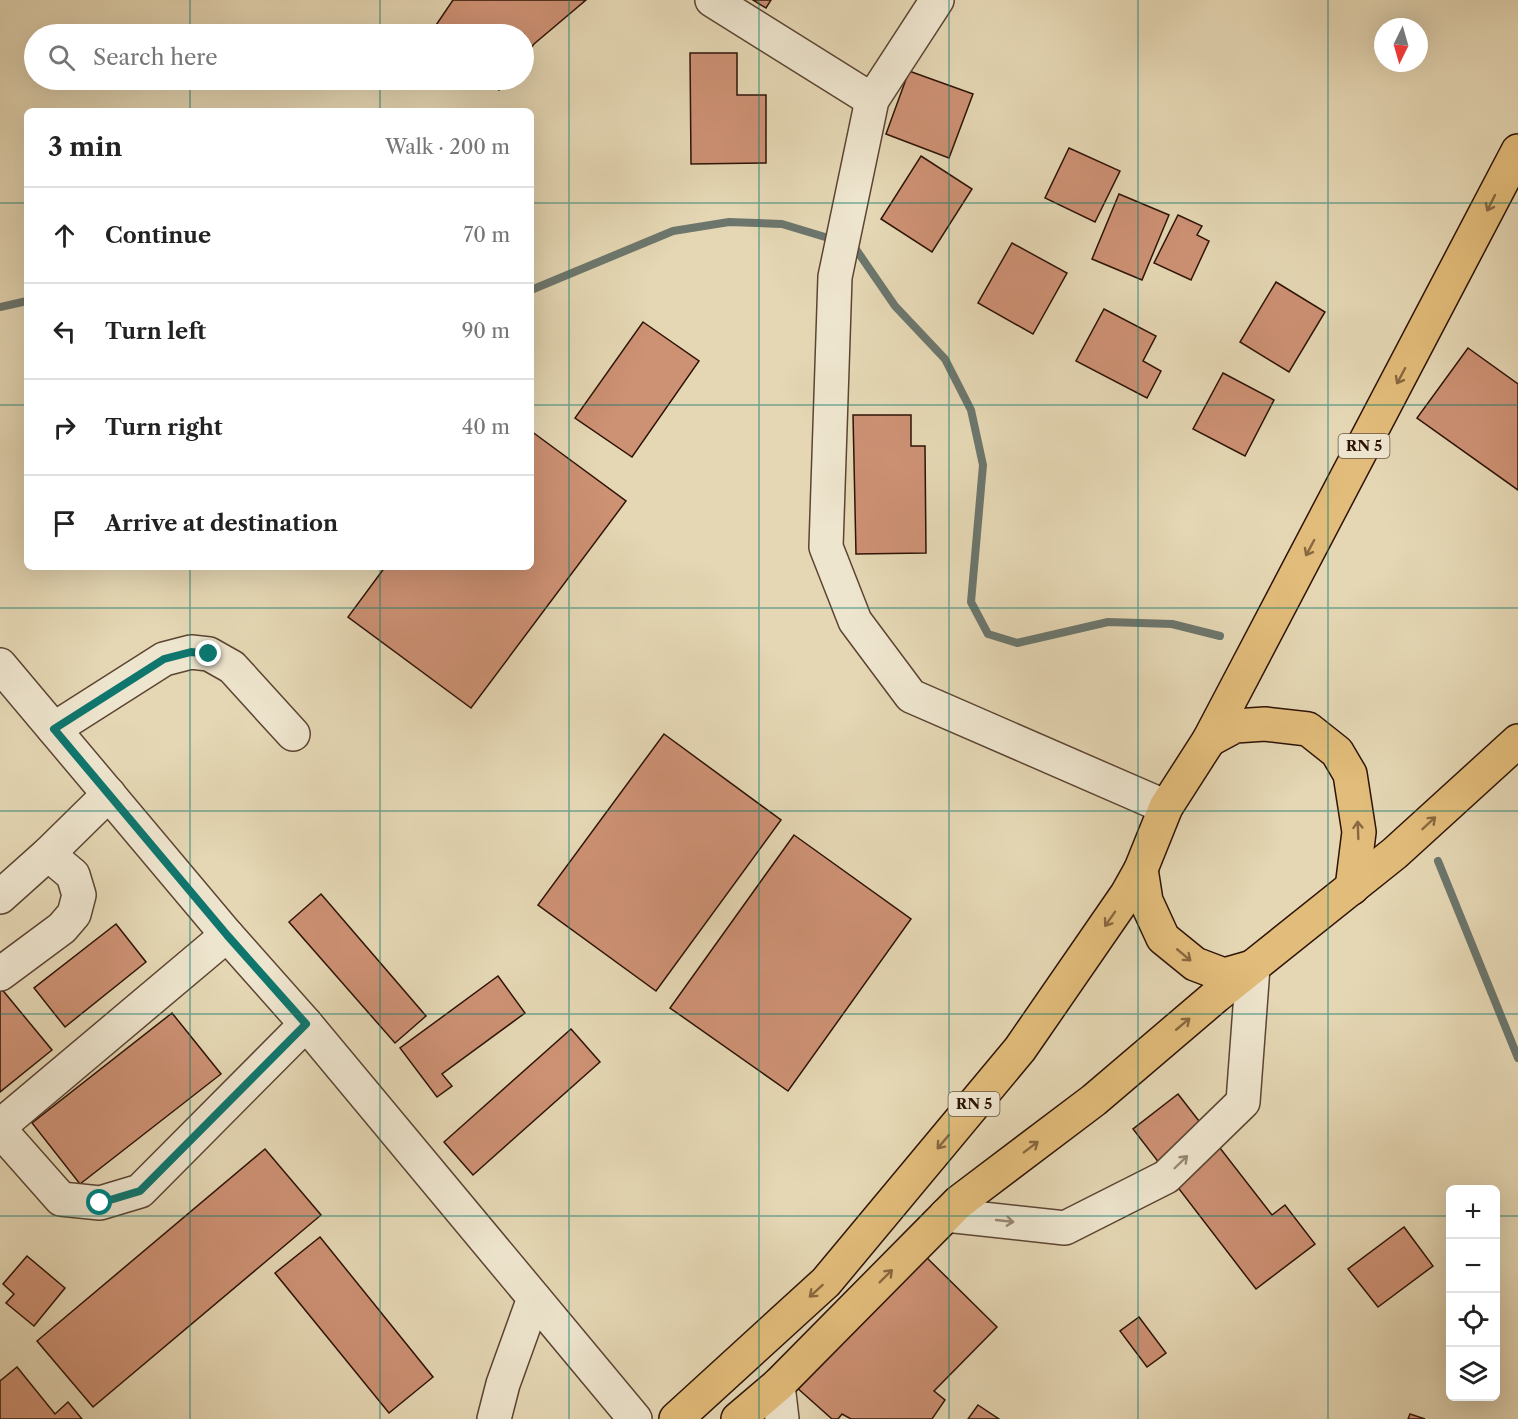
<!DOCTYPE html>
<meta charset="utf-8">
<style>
:root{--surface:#fff;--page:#f2f2f2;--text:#222;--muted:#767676;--line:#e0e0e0}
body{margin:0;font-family:"Libre Caslon Text",serif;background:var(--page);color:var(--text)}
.controls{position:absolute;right:18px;bottom:18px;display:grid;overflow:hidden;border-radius:9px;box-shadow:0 6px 24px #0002}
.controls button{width:54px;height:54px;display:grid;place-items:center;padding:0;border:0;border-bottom:2px solid var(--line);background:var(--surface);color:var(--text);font:30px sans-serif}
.compass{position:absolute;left:1374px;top:18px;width:54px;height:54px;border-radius:50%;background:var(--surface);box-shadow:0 6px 24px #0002;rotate:185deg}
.stop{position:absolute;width:18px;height:18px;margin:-14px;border:4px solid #0f766e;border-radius:50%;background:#fff}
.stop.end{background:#0f766e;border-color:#fff;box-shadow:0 2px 6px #0008}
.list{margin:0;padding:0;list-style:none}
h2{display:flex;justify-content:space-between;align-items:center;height:78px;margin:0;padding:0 24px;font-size:26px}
h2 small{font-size:20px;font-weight:400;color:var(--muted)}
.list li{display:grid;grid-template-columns:39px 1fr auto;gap:18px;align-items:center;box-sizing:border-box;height:96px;padding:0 24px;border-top:2px solid var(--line)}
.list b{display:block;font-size:22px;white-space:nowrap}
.list em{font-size:20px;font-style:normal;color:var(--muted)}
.icon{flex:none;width:33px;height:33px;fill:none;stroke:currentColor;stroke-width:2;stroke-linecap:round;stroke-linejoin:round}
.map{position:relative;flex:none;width:1518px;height:1419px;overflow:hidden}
.search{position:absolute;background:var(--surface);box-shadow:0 6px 24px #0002;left:24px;top:24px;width:510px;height:66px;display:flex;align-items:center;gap:15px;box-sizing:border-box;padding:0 21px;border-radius:33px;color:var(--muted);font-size:22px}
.panel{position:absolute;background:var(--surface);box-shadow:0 6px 24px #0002;left:24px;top:108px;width:510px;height:462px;border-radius:9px}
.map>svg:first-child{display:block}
</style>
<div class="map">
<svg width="1518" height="1419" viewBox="0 0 1518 1419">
<rect width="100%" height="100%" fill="#e5d7b4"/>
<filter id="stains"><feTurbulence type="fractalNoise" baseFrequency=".00333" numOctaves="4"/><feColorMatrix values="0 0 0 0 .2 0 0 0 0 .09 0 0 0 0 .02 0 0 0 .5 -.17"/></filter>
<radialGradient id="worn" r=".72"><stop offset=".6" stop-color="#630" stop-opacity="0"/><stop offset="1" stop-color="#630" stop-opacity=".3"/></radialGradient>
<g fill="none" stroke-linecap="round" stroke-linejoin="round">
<g stroke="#6c766d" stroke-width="8">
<polyline points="850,244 853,245 895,306 945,359 971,410 983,465 971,602 988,634 1017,643 1108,622 1172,624 1220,636"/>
<polyline points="531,290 673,231 729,222 782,224 835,240"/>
<polyline points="0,307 27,301"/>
<polyline points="1438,861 1518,1058"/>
</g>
</g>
<g fill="#cd9174" stroke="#2e1306" stroke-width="1.5">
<polygon points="453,0 586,0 534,44 524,57 524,34 430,34"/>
<polygon points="753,0 771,0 766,8"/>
<polygon points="690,53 737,53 737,95 766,95 766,163 691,164"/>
<polygon points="909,71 973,94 949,158 886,134"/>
<polygon points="481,80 507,80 499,90"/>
<polygon points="1069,148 1120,171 1095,222 1045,198"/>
<polygon points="921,156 972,189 932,252 881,219"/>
<polygon points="1119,194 1169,215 1142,280 1092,259"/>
<polygon points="1178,215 1202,226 1197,235 1209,241 1191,280 1154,263"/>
<polygon points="1012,243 1067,273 1033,334 978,303"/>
<polygon points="1276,282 1325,312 1289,372 1240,342"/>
<polygon points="1104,309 1156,336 1143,361 1161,371 1147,398 1076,361"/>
<polygon points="643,322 699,361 632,457 575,418"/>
<polygon points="1468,348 1518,384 1518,490 1417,418"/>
<polygon points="1223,373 1274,400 1245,456 1193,429"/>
<polygon points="853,415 911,415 911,446 925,446 926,553 856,554"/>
<polygon points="531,431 626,501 471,708 348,617 385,567 531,567"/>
<polygon points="664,734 781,820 656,991 538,905"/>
<polygon points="794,835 911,919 788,1091 670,1008"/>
<polygon points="321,894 426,1016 395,1043 289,922"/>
<polygon points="116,924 146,962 65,1027 34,988"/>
<polygon points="498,976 525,1013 442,1074 452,1086 437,1097 400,1048"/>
<polygon points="0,987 52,1050 0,1092"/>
<polygon points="172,1013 221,1074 80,1184 32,1123"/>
<polygon points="571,1029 600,1062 473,1175 444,1142"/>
<polygon points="1178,1094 1272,1215 1285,1205 1315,1244 1256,1289 1133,1129"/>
<polygon points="265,1149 321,1215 93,1407 37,1341"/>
<polygon points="1404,1227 1433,1266 1378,1307 1348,1269"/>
<polygon points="320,1237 433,1377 389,1413 275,1273"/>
<polygon points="920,1251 997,1327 934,1391 945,1400 932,1419 851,1419 842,1414 838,1419 832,1419 795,1386"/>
<polygon points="27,1256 65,1288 34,1326 6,1303 14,1294 3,1284"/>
<polygon points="1139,1317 1166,1353 1147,1367 1120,1331"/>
<polygon points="17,1367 55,1414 68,1402 82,1419 0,1419 0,1381"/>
<polygon points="978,1405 999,1419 968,1419"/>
<polygon points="1410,1414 1425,1419 1408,1419"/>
</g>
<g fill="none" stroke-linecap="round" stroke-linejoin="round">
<g stroke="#5c4432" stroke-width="36">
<g id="minor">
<polyline points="712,0 872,100"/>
<polyline points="937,0 872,100 835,277 826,547 855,621 911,696 1166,807"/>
<polyline points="0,665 227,935 306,1024 635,1419"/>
<polyline points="54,729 164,659 191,652 209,654 232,667 293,734"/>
<polyline points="0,897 48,854 109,794"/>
<polyline points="0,974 62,928 74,914 79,895 73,875 48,854"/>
<polyline points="0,1126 227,935"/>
<polyline points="0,1130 61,1199 100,1203 140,1191 306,1024"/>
<polyline points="946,1215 1065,1228 1166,1177 1243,1102 1253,967"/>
<polyline points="778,1385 782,1419"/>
<polyline points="494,1419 503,1384 534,1298"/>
</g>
</g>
<g stroke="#2e1306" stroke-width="36">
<g id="highway">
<polyline points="1209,740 1235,726 1265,724 1308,729 1337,752 1350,774 1359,832 1352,888"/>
<polyline points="1141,869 1146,901 1163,938 1195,964 1224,975 1252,967"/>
<polyline points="676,1419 826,1282 1020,1049 1127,894 1141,869 1166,807 1209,740 1518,151"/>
<polyline points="738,1419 778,1385 959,1202 1094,1100 1216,996 1395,853 1518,741"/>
</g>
</g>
<use href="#minor" stroke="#eee5ce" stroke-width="33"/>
<use href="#highway" stroke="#e2bc7a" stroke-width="33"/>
</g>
<defs><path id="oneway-shaft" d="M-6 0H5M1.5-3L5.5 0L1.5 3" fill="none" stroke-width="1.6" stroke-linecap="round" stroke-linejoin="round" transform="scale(1.5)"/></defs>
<g stroke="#886840">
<use href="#oneway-shaft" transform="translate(1491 203) rotate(117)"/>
<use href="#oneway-shaft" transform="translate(1401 376) rotate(118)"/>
<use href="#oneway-shaft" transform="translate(1310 548) rotate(118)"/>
<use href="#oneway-shaft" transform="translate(1429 823) rotate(-43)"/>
<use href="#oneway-shaft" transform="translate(1358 830) rotate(-92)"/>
<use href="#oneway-shaft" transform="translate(1110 919) rotate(125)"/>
<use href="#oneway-shaft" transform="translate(1184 955) rotate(40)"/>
<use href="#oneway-shaft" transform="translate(1183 1024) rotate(-40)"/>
<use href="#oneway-shaft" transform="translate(943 1142) rotate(130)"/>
<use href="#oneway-shaft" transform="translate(1031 1147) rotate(-37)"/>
<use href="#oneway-shaft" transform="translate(886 1276) rotate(-45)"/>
<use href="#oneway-shaft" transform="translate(816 1291) rotate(138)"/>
</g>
<g stroke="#988674">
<use href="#oneway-shaft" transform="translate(1181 1162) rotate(-44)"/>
<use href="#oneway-shaft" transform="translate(1005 1221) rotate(6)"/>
</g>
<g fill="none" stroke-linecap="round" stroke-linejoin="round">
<polyline stroke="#0f766e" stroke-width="8" points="100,1203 140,1191 306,1024 227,935 54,729 164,659 191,652 209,654"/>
</g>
<path fill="none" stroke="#0f766e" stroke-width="1.5" stroke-opacity="0.55" d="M 190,0 L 190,34M 380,0 L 380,34M 569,0 L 569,1419M 759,0 L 759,1419M 949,0 L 949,1419M 1138,0 L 1138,1419M 1328,0 L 1328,1419M 190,80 L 190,111M 380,80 L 380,111M 0,203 L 27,203M 531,203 L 1518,203M 0,405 L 27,405M 531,405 L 1518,405M 190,567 L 190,1419M 380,567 L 380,1419M 0,608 L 1518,608M 0,811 L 1518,811M 0,1014 L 1518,1014M 0,1216 L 1450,1216M 1496,1216 L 1518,1216"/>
<g text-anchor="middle" stroke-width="4.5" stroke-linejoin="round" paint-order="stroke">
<g fill="#eee5ce" stroke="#685242" stroke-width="1.5">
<rect x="1338.5" y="434" width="51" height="24" rx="4.5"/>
<rect x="948.5" y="1092" width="51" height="24" rx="4.5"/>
</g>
<g font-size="15" font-weight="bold" fill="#2e1306">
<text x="1364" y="451">RN 5</text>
<text x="974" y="1109">RN 5</text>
</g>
</g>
<rect width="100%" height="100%" filter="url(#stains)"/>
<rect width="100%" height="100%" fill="url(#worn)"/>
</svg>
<div class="controls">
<button>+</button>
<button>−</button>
<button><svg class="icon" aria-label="locate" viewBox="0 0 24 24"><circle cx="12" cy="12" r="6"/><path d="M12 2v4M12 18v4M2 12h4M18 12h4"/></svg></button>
<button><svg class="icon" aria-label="layers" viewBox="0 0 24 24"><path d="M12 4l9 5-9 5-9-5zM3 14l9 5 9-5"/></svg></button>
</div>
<svg class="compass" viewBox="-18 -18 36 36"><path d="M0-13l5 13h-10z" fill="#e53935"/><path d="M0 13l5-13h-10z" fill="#767676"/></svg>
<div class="stop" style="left:100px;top:1203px"></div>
<div class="stop end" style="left:209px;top:654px"></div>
<div class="search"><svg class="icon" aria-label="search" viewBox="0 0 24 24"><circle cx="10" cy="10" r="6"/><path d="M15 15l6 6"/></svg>Search here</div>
<section class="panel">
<h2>3 min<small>Walk · 200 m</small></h2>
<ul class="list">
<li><svg class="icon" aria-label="ahead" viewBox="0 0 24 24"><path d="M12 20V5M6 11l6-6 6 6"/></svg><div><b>Continue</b></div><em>70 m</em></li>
<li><svg class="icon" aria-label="left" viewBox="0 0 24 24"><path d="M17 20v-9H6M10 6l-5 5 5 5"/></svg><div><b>Turn left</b></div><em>90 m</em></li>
<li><svg class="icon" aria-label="right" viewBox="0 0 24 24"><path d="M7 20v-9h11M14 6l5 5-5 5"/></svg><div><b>Turn right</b></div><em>40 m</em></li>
<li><svg class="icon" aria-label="arrive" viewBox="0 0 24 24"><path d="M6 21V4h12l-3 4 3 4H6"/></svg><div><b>Arrive at destination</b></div></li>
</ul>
</section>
</div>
